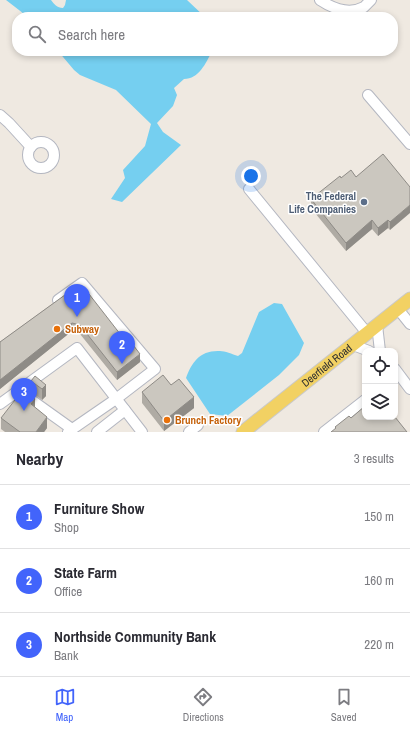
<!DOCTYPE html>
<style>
:root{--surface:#fff;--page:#f7f7f7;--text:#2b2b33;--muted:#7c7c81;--line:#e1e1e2;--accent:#4264fb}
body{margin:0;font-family:"Archivo Narrow",sans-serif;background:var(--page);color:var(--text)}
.controls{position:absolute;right:12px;bottom:12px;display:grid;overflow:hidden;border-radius:8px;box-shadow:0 2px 6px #0003}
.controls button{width:36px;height:36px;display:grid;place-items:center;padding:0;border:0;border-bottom:1px solid var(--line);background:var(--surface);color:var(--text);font:20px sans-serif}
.you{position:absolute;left:251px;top:176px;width:14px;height:14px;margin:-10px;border:3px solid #fff;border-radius:50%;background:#1a73e8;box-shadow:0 0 0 6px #1a73e833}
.badge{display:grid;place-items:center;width:26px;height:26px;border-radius:50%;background:var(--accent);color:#fff;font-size:13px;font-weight:700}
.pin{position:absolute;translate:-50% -33px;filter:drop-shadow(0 1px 2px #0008)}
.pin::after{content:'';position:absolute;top:21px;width:14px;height:12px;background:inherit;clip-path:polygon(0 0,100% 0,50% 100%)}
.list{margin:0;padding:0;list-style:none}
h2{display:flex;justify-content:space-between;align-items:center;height:52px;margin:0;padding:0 16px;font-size:17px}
h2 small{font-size:13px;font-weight:400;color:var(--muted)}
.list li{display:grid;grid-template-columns:26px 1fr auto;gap:12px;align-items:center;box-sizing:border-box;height:64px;padding:0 16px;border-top:1px solid var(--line)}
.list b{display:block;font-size:15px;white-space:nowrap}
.list p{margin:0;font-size:13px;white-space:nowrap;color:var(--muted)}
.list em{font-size:13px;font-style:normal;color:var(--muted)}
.icon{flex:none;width:22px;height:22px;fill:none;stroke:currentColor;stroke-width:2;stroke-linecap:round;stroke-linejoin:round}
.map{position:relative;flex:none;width:410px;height:432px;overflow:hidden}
.search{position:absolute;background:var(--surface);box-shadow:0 2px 6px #0003;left:12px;right:12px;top:12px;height:44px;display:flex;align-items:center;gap:10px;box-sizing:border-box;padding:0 14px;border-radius:16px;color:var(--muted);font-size:15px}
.sheet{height:244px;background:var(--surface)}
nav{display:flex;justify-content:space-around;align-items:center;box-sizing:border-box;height:56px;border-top:1px solid var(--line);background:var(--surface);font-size:11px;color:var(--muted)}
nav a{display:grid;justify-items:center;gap:2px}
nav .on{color:var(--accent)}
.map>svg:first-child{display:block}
</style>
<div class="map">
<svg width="410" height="432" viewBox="0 0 410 432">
<rect width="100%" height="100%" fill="#efe9e1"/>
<g fill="#75cff0">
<path d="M 6,0 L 51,0 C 54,4 57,8 63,8 L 65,5 L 66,0 L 187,0 L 205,17 L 28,17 Z"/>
<path d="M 58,51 L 212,51 C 206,63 199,79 184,79 L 174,88 L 177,95 L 173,106 L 157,123 L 163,132 L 181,145 L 122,202 L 111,199 L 125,178 L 123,170 L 145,146 L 151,124 L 116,90 L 80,75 L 74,70 Z"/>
<path d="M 274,303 L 282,304 L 304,343 L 299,355 L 279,375 L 227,416 L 210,414 L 186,378 C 192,362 200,350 220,351 C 225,351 232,354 238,356 L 242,353 L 259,312 Z"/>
</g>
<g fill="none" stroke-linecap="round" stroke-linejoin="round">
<g stroke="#b4b7c1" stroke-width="12">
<g id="minor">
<path d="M 320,0 C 332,8 349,15 364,7 C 366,5 369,2 371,0"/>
<polyline points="368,95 410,144"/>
<polyline points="0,115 9,123 31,147"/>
<circle cx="41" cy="155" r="13"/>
<polyline points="249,189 367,333"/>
<polyline points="58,300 82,283 155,369 116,399 68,432"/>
<polyline points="398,309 410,324"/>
<polyline points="377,325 380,351"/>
<polyline points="353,345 369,351"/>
<polyline points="395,369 410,389"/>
<polyline points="23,394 72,429"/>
<polyline points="0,404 77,348 142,432"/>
<polyline points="97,432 125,410"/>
<polyline points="189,432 198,425"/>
<polyline points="324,432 365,400"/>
</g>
</g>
<g stroke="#c9c9c9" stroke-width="15">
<g id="major">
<path id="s1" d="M 243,432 L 410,299"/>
</g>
</g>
<use href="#minor" stroke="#fff" stroke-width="10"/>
<use href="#major" stroke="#f2d163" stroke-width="13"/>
</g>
<g fill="#afaba4">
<polygon points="356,177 410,187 390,230 388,228 378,236 372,229 346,251 311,208 311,199 341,178"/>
<polygon points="69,292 140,362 117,380 80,334 72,331 0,389 0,342"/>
<polygon points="31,381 46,385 46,396 42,400 31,392"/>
<polygon points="171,385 194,408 164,431 142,403 142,392"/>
<polygon points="35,408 47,428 44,432 5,432 1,429 1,418"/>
</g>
<g fill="#8e8b86">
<polygon points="410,205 410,213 390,230 390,222"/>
<polygon points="372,220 372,229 346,251 346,243"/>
<polygon points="388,220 388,228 378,236 378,228"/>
<polygon points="72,323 72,331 0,389 0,380"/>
<polygon points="140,354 140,362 117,380 117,372"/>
<polygon points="46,385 46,396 42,400 42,389"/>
<polygon points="194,397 194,408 164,431 164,421"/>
<polygon points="35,399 35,410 31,404"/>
<polygon points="47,417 47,428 44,432 36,432"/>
</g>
<g fill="#cbc7bf" stroke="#8e8b86">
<polygon points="383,154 410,187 410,205 390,222 388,220 378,228 372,220 346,243 311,199 340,176 341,178 351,170 356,177"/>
<polygon points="69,292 89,294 124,339 127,337 140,354 117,372 80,325 72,323 0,380 0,342"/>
<polygon points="163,375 171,385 179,379 194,397 164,421 142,392"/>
<polygon points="35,376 46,385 42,389 31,381"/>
<polygon points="23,391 35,399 31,404 47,417 36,432 20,432 1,418 18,396 19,397"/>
<polygon points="365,406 365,417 395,417 407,432 331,432 336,428 335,427 349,416 351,418"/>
</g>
<circle fill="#5c6f8a" stroke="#fff" stroke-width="1.5" cx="364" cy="202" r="4"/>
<g fill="#e8710a" stroke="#fff" stroke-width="1.5">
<circle cx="57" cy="329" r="4"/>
<circle cx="167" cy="420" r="4"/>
</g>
<g text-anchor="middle" stroke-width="3" stroke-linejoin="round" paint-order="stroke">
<g font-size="11" font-weight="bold" fill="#4e5e75" stroke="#fff" text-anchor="end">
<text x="356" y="200">The Federal<tspan x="356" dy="13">Life Companies</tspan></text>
</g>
<g font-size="11" font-weight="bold" fill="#c56008" stroke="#fff" text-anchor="start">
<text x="65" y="333">Subway</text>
<text x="175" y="424">Brunch Factory</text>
</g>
<g font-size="11" fill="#2e2e2e" stroke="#fff">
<text dy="4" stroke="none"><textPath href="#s1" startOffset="107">Deerfield Road</textPath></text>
</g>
</g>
</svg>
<div class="controls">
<button><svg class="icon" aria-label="locate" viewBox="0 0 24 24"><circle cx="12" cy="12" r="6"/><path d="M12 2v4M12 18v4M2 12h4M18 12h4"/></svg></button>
<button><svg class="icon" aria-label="layers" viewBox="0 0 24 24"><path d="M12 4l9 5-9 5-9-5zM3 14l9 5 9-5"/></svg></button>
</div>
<div class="you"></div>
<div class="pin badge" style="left:77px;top:317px">1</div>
<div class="pin badge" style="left:122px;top:364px">2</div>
<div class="pin badge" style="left:24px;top:411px">3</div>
<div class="search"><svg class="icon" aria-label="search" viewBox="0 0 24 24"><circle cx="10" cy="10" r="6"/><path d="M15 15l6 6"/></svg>Search here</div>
</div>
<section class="sheet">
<h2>Nearby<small>3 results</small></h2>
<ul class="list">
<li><span class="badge">1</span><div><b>Furniture Show</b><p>Shop</p></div><em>150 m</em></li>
<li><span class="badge">2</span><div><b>State Farm</b><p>Office</p></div><em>160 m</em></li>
<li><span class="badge">3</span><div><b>Northside Community Bank</b><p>Bank</p></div><em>220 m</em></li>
</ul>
</section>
<nav>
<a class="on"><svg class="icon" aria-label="map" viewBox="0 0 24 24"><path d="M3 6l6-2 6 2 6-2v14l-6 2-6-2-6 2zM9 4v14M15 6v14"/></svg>Map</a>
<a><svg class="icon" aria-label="directions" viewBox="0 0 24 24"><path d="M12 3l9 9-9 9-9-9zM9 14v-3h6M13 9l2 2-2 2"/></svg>Directions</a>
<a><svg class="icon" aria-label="saved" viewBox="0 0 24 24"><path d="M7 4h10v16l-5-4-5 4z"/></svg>Saved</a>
</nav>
